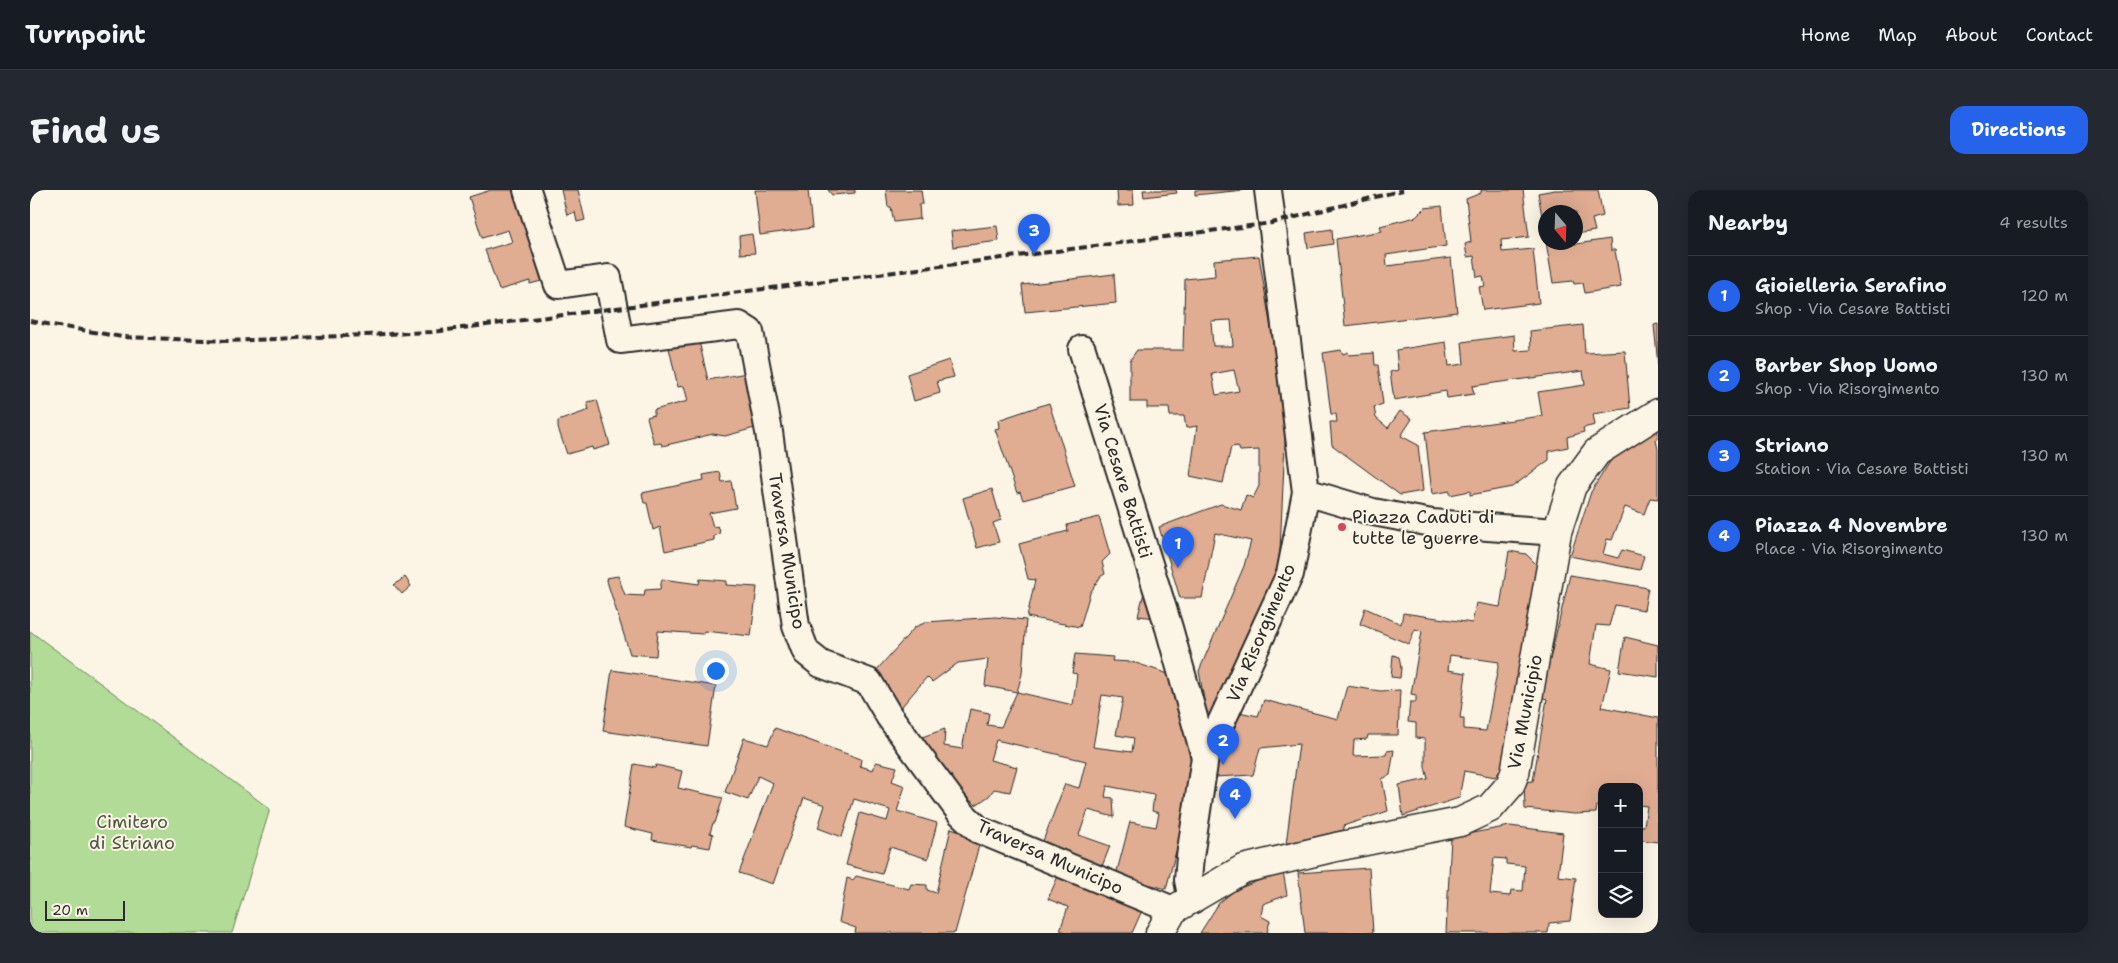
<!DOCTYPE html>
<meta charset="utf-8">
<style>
:root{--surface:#171b24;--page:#242831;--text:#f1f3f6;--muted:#9ea1a6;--line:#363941;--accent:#2563eb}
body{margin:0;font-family:"Shantell Sans",sans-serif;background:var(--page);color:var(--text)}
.controls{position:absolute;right:15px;bottom:15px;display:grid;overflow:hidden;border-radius:10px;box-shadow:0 5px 20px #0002}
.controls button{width:45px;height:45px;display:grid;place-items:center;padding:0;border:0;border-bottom:1px solid var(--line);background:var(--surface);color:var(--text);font:25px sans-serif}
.compass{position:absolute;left:1508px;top:15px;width:45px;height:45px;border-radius:50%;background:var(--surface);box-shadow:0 5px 20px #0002;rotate:161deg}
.scale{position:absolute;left:15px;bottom:12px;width:80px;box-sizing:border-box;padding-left:5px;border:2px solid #2b2b2b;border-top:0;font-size:14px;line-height:18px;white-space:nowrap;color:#2b2b2b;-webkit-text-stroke:4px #fcf5e5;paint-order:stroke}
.you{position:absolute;left:685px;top:480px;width:18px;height:18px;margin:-12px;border:4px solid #fff;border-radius:50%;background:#1a73e8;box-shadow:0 0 0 8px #1a73e833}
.badge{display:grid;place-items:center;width:32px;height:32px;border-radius:50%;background:var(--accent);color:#fff;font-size:16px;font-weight:700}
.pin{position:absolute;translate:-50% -41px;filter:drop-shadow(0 1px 2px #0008)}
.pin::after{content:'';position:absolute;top:26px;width:18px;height:15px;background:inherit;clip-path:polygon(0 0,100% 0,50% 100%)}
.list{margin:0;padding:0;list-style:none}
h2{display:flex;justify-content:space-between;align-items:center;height:65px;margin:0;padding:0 20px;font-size:21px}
h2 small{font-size:16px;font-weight:400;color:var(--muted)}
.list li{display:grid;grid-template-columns:32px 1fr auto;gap:15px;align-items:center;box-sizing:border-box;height:80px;padding:0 20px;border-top:1px solid var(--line)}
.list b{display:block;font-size:19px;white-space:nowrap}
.list p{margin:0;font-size:16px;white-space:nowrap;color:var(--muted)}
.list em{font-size:16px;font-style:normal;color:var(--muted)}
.icon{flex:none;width:28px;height:28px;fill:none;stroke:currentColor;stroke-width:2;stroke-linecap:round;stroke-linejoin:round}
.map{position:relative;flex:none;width:1628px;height:743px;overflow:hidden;border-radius:15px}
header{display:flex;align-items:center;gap:30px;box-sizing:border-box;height:70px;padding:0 25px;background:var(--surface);border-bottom:1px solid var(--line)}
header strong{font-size:24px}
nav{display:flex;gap:28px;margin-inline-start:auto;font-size:18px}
.intro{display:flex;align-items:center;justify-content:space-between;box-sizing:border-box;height:120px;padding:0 30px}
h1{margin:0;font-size:35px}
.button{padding:12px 22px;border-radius:15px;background:var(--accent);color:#fff;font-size:18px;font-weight:700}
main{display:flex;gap:30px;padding:0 30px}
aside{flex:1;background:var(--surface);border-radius:15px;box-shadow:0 5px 20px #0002}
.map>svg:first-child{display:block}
</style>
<header>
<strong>Turnpoint</strong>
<nav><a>Home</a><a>Map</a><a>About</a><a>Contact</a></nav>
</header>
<div class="intro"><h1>Find us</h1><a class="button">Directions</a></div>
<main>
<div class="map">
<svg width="1628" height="743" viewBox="0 0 1628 743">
<rect width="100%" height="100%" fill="#fcf5e5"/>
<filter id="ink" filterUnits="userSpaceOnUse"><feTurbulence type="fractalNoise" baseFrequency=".02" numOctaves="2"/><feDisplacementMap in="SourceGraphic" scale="10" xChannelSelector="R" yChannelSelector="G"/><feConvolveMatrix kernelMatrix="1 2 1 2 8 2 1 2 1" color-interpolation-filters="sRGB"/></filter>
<g filter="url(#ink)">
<polygon fill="#b2db97" stroke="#6e8361" points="0,441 240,619 202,743 0,743"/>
<g fill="#e0ad92" stroke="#2b2b2b" fill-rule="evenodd">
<polygon points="461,0 490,0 519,89 500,94 500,91 469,100 455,60 482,52 478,40 452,48 439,7"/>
<polygon points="531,0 548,0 555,30 547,32 545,22 537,25"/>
<polygon points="725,0 778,0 782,38 730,45"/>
<polygon points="798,0 825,0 825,3 802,5"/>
<polygon points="856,0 891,0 893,14 889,14 890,29 864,32 861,17 858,17"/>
<polygon points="1087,0 1103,0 1104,15 1088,16"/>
<polygon points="1113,0 1146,0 1147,3 1114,7"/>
<polygon points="1165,0 1214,0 1165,5"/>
<polygon points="1451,0 1493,0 1499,47 1471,50 1472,62 1503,59 1509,113 1453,120 1449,97 1455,96 1453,86 1447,87 1444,66 1437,67 1435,54 1441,52 1436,9 1451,3"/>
<polygon points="1525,0 1568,0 1573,26 1562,29 1565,41 1546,44 1546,22 1516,22 1516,49 1508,3"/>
<polygon points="1412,16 1416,56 1356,65 1357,76 1421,68 1427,122 1315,136 1306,49 1352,41 1350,36 1386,27 1395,18"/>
<polygon points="967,36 969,51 923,57 921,41"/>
<polygon points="1302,39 1303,54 1278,58 1276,43"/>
<polygon points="722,44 725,63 710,64 709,46"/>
<polygon points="1580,49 1581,60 1585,60 1591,97 1555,103 1553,93 1544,94 1543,91 1523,93 1516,52 1546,54"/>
<path d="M 1229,66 L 1256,230 L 1250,360 L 1246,386 L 1186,531 L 1177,527 L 1169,481 L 1214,376 L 1221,351 L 1185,343 L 1172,408 L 1150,408 L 1129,337 L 1191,314 L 1211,320 L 1216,305 L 1223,308 L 1229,296 L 1229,260 L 1210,261 L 1208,256 L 1201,257 L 1193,293 L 1160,286 L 1167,236 L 1156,238 L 1154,226 L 1140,226 L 1139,218 L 1117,218 L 1117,212 L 1100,212 L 1100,170 L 1107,160 L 1153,160 L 1155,89 L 1185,86 L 1184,70 ZM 1201,130 L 1203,156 L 1183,156 L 1181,131 ZM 1204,180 L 1209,201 L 1186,205 L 1182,184 Z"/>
<polygon points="1084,84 1086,113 995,122 992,95"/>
<polygon points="1628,134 1628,175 1624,135"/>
<polygon points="1553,135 1555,163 1595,161 1600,218 1563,224 1565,235 1553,238 1554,242 1537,247 1538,257 1519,261 1519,270 1482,297 1440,305 1440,301 1420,305 1420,301 1402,304 1395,242 1512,226 1508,202 1555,195 1553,181 1442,196 1444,204 1417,208 1416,201 1364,210 1360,182 1368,180 1366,160 1416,152 1419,176 1434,174 1432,152 1484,145 1485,161 1501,160 1500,141"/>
<polygon points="669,151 678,190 722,182 732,236 695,246 683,244 632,256 631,253 624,254 617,227 624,225 624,220 658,211 654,196 648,197 639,158"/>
<polygon points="1311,160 1313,164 1318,162 1319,165 1344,163 1345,175 1348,175 1353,214 1344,217 1346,228 1358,238 1370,221 1382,229 1371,246 1388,255 1393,301 1370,305 1302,255 1300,232 1307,232 1306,224 1301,224 1293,163"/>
<polygon points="919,170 924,187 907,191 910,203 884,211 877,184"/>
<polygon points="567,210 580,255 563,260 562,257 537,264 528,238 528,231 559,220 557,212"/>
<polygon points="1019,213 1045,296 993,310 990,302 987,303 965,239 969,238 968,230"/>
<polygon points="1628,236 1628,249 1626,250 1628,259 1628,309 1620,308 1614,324 1595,317 1582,350 1577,349 1573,364 1588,368 1592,360 1614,366 1610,380 1540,366 1561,302 1581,270"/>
<polygon points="690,282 692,292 701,291 706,318 679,323 683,337 687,336 690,339 689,344 684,346 684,350 635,361 630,337 623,340 617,313 614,313 612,303 674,290 673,285"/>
<polygon points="962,299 971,330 963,333 969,352 947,358 933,308"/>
<polygon points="1069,327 1080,364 1072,372 1075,384 1071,386 1060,403 1050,437 997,427 1005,390 998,389 989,354 1038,341 1037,335"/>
<path d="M 1479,361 L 1496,364 L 1513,381 L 1475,575 L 1465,587 L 1434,581 L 1429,608 L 1373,626 L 1369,595 L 1398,589 L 1395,577 L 1395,549 L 1386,548 L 1386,533 L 1378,532 L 1380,512 L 1386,512 L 1386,505 L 1381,504 L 1392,441 L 1385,439 L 1379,454 L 1330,434 L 1335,418 L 1371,434 L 1373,423 L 1442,433 L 1446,413 L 1470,417 ZM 1420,465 L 1469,472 L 1456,541 L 1434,539 L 1434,528 L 1430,528 L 1436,483 L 1418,480 Z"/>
<polygon points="1540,385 1618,398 1614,420 1585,415 1579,436 1566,435 1560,474 1581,479 1572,517 1628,528 1628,652 1611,650 1609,659 1609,636 1614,636 1617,616 1609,615 1609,597 1572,597 1572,616 1567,616 1566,623 1544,624 1495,619 1494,592 1503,591 1517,509 1511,507"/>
<polygon points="588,386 595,405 614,406 615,400 630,399 632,389 669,394 670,389 697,391 696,395 727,397 721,446 674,441 673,444 628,441 626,466 600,464 576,388"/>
<polygon points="375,387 381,396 372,404 364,395"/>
<polygon points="1116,395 1127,428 1108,426"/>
<polygon points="965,427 996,430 992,484 987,502 955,496 958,469 928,473 902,492 897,487 867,522 844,483 885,437 897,432"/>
<polygon points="1595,447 1628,455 1628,487 1589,481"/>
<path d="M 1045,464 L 1083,467 L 1082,471 L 1103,472 L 1150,488 L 1164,569 L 1151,642 L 1136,699 L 1086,685 L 1100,632 L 1126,637 L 1129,623 L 1122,621 L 1124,605 L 1077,596 L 1075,607 L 1083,608 L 1084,627 L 1058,620 L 1049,645 L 1080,656 L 1071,679 L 1011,656 L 1035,594 L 1049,598 L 1056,571 L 966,550 L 960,570 L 987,577 L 980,602 L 964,599 L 959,606 L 946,615 L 922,595 L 892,547 L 915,539 L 914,556 L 932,559 L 940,519 L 959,523 L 957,535 L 971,537 L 987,502 L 1043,515 L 1047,484 L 1042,483 ZM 1072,505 L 1093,508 L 1086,545 L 1104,548 L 1102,562 L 1063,557 Z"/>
<polygon points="1363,465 1369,467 1371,478 1370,488 1361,487"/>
<polygon points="582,480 686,496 677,556 573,541"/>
<polygon points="1317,496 1350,501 1370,500 1368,545 1338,545 1337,549 1324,550 1323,566 1356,565 1357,561 1364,560 1360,585 1352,589 1358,621 1313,636 1314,640 1256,654 1269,554 1230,558 1223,585 1185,587 1192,541 1204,521 1228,526 1234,510 1308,529"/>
<polygon points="745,538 831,569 830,576 843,580 846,572 867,577 862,591 875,596 867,621 907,633 898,669 860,657 852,684 816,675 830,623 857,631 860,620 824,609 812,647 788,638 795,615 774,608 743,694 709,683 743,593 728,586 718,610 695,602 714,548 738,555"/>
<polygon points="604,574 625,578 626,575 652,581 648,598 693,608 685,633 683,633 680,643 683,644 680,658 662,655 661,657 622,650 623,644 594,637"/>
<path d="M 1480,636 L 1533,643 L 1528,686 L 1546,688 L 1540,731 L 1519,733 L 1518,743 L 1416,743 L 1421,647 ZM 1464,668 L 1476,669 L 1476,674 L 1495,676 L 1493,701 L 1481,700 L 1480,706 L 1460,704 Z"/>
<polygon points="921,638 951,648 925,743 825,743 826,738 809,732 817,688 823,690 826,686 879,699 881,694 897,695 897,700 906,703"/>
<polygon points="1339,678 1343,743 1275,743 1268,683"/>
<polygon points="1253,681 1257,705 1233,714 1231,726 1240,731 1237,742 1240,743 1170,743 1189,713 1205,700"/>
<polygon points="1029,684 1114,716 1102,743 1039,743 1030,740 1038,717 1018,709"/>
</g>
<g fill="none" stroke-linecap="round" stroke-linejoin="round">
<g stroke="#2b2b2b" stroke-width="30">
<g id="street">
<polyline points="497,0 528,95 578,88 590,150 709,135 720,142 739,242 766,436 776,462 791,474 839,492 859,526 930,622 949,640 1143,720"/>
<polyline points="1052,159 1139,438 1175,567"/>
<polyline points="1276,302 1343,322 1402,333 1527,342"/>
<polyline points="1162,710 1158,690 1160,667 1175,567 1260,384 1276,302 1238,0"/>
</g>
</g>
<g stroke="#2b2b2b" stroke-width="31">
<polyline id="secondary" points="1130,743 1143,720 1213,679 1306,657 1430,632 1460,618 1480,595 1485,583 1527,342 1542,296 1567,262 1628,223"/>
</g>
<use href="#street" stroke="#fcf5e5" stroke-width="26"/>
<use href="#secondary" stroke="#fcf5e5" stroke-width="28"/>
<polyline stroke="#2b2b2b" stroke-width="4" stroke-dasharray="8 4" stroke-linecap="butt" points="0,131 92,147 199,151 402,142 1242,33 1373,0"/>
</g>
</g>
<circle fill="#d1495b" stroke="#fcf5e5" stroke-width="2" cx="1312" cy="337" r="5"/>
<g text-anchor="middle" stroke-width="4" stroke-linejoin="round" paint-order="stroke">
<g font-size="18" fill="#2b2b2b" stroke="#fcf5e5">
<text transform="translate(1093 291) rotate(73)" y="6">Via Cesare Battisti</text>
<text transform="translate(757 361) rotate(81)" y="6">Traversa Municipo</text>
<text transform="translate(1231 443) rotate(-67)" y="6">Via Risorgimento</text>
<text transform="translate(1495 522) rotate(-79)" y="6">Via Municipio</text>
<text transform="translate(1020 667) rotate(24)" y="6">Traversa Municipo</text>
</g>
<g font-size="18" fill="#2b2b2b" stroke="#fcf5e5" text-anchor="start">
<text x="1322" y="333">Piazza Caduti di<tspan x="1322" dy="21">tutte le guerre</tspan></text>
</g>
<g font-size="18" fill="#4d5746" stroke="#fcf5e5">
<text x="102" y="638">Cimitero<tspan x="102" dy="21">di Striano</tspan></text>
</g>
</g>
</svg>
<div class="controls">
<button>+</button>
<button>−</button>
<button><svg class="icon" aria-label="layers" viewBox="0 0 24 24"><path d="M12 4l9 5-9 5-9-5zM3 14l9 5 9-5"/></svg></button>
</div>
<svg class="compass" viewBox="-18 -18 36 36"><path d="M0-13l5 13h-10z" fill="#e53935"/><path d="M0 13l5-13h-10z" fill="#9ea1a6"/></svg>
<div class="scale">20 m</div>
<div class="you"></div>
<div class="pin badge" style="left:1148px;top:378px">1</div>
<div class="pin badge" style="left:1193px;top:575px">2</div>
<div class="pin badge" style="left:1004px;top:65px">3</div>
<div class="pin badge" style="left:1205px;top:629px">4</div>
</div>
<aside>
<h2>Nearby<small>4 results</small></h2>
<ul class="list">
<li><span class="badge">1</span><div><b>Gioielleria Serafino</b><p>Shop · Via Cesare Battisti</p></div><em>120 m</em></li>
<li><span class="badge">2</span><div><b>Barber Shop Uomo</b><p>Shop · Via Risorgimento</p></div><em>130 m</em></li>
<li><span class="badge">3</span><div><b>Striano</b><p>Station · Via Cesare Battisti</p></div><em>130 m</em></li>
<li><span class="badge">4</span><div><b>Piazza 4 Novembre</b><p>Place · Via Risorgimento</p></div><em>130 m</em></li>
</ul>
</aside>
</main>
